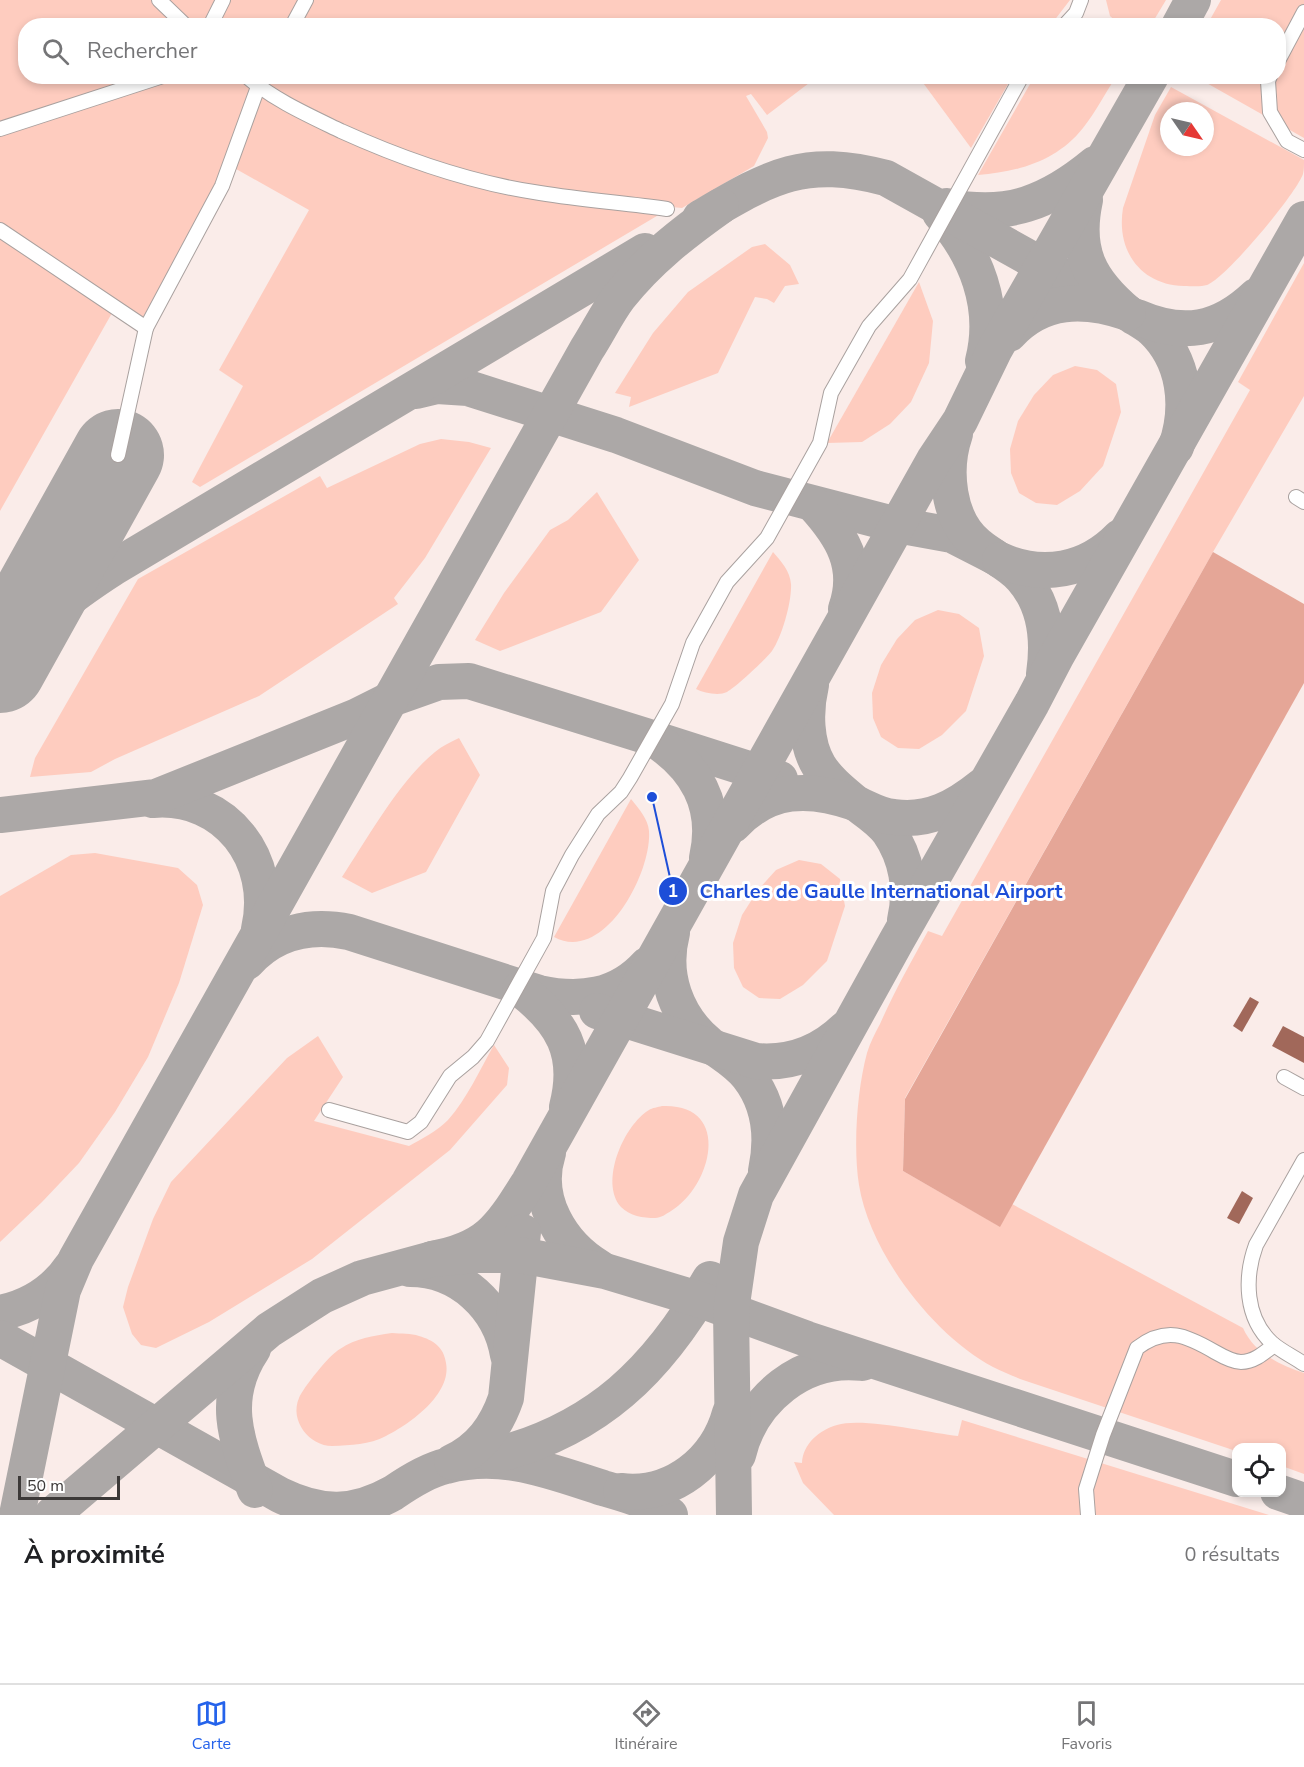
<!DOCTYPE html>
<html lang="fr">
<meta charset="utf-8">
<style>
:root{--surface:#fff;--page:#f2f2f2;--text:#202124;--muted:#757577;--line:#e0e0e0;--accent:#2563eb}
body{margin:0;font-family:"Nunito Sans",sans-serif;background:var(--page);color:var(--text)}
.controls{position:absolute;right:18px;bottom:18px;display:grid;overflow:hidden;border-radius:12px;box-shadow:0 3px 9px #0003}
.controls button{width:54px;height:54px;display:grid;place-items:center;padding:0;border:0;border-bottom:2px solid var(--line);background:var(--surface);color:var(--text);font:30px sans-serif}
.compass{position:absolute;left:1160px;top:102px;width:54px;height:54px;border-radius:50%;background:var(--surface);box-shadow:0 3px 9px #0003;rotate:124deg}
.scale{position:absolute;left:18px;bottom:15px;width:102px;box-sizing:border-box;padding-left:6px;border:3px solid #3c3938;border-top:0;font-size:16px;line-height:21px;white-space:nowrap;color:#3c3938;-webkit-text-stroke:4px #fff;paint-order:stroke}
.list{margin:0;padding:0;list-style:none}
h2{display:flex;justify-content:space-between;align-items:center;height:78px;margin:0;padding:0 24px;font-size:26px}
h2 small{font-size:20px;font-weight:400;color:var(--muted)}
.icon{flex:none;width:33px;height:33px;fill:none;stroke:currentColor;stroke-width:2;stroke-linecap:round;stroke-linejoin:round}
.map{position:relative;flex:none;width:1304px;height:1515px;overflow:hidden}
.search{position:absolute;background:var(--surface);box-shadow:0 3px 9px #0003;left:18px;right:18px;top:18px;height:66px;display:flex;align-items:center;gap:15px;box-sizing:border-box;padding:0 21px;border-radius:24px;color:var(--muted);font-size:22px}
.sheet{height:168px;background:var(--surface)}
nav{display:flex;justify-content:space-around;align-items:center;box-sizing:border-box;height:84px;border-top:2px solid var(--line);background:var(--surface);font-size:16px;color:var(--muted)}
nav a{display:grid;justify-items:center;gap:3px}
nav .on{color:var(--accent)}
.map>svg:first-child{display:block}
</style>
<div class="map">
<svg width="1304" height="1515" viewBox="0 0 1304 1515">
<rect width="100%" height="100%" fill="#fffaf9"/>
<path fill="#faece9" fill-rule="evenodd" d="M 0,0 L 1304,0 L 1304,1515 L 0,1515 ZM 26,26 L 1278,26 L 1278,76 L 26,76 ZM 1169,111 L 1205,111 L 1205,147 L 1169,147 ZM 1236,1448 L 1282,1448 L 1282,1492 L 1236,1492 Z"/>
<g fill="#feccbf" fill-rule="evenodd">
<polygon points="0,0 1070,0 1050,26 26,26 26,76 817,77 767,115 751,94 746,96 767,132 768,138 754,166 682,208 672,207 200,487 192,482 243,386 219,370 309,210 229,165 138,326 112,313 0,511"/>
<polygon points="1106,0 1166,0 1151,25 1121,26 1110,16"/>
<polygon points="1221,0 1304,0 1304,138 1196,77 1278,76 1278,26 1207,25"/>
<polygon points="918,76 1012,76 1012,77 971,148"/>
<path d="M 1034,77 L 1116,77 C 1105,93 1096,112 1083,128 C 1057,161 1018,172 978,175 Z"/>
<path d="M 1171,87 L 1304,160 C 1304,165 1304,170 1303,174 C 1296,194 1226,278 1207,285 C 1201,287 1191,286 1184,286 C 1140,285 1116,250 1123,208 L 1155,115 ZM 1169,111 L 1205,111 L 1205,147 L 1169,147 Z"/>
<polygon points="765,244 790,265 799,284 785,286 774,303 767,299 755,297 718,373 629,407 631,397 615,393 653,333 688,292 752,247"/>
<path d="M 1304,263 L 1304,396 L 1213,552 L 905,1098 L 903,1171 L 999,1226 L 1012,1204 L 1243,1328 C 1254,1353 1280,1365 1304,1373 L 1304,1474 L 1282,1466 L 1282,1448 L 1236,1448 L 1236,1451 L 1023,1380 C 1013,1376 1003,1372 993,1367 C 933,1335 870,1253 859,1185 C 853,1147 857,1090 867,1053 C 870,1043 875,1033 880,1024 C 894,992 911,962 928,931 L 942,936 L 1250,390 L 1238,382 Z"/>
<polygon points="919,282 933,321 929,363 911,402 890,424 862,442 827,443"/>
<polygon points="1075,366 1097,370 1116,384 1121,412 1103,466 1080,491 1057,505 1036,503 1019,493 1011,473 1010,449 1018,421 1034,395 1053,375"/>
<polygon points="441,439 469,442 491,448 425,558 394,598 398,604 259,696 115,759 91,772 30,777 35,758 138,579 320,476 327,488 420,444"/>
<polygon points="597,492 639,560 601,612 500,651 475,640 504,593 550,530 568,520"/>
<path d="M 773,552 C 781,561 790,571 791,584 C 792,601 782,637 772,651 C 766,659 736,687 727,692 C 719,696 704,693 696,689 Z"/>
<polygon points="938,610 959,614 979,628 984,656 966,711 942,735 919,749 898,748 881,737 873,718 872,693 881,665 897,639 915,620"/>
<path d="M 459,738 L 480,775 L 426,872 L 372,893 L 342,877 C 367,839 400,780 435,752 C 442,746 451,742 459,738 Z"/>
<path d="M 631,799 C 639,809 648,819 649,831 C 652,873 604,964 554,937 Z"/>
<polygon points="95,853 178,868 197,885 203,905 179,983 148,1057 115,1112 79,1163 42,1202 0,1242 0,896 71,855"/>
<polygon points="799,860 821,864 840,879 845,906 827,961 803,985 780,999 759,998 743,987 734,968 733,943 742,915 758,890 776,870"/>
<path d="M 318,1036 L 343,1077 L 314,1121 L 409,1146 C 422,1139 437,1131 448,1120 C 467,1099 480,1069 494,1045 L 509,1068 L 507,1085 L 450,1150 L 312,1259 L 209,1322 L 156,1348 L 141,1345 L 132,1334 L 123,1307 L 128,1287 L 153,1219 L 171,1182 L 287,1058 Z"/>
<path d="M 662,1106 C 732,1103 713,1185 671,1211 C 666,1214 661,1218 655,1218 C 643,1218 630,1216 621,1207 C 599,1182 624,1125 649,1110 C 652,1108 658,1107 662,1106 Z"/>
<path d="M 392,1333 C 401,1334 411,1333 419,1336 C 433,1340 444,1347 446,1363 C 452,1394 410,1424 386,1436 C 369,1445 351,1445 332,1446 C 310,1446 289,1421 299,1398 C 303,1388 330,1354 340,1349 C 356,1338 373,1336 392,1333 Z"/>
<path d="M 962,1420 L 1269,1515 L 834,1515 L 803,1483 L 794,1462 L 802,1463 C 803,1444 819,1430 837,1425 C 863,1417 929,1433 958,1436 Z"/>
</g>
<polygon fill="#e5a697" points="1213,552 1304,604 1304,683 1000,1227 903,1171 905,1099"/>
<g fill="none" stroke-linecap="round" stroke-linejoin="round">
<g stroke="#aca8a7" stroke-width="36">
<polyline points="1179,26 1193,0"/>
<path d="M 947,206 C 1008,219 1049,202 1095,164"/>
<path d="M 940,213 C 976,254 997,306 983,361"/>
<path d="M 700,218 C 770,177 803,156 886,178 L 1128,313 C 1135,318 1145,323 1152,329 C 1185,360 1190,406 1176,447"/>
<path d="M 1137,317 C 1183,337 1219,331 1256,296"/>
<path d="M 1009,334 C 1042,298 1084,298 1128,313 C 1089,280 1074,251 1085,200"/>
<polyline points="416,391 437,386 468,388 616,435 755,488 897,525 952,535 995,557"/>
<path d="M 955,434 C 943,469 947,520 978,545 C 992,557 1010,564 1022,578 C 1046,605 1049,640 1044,674"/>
<path d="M 814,505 C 842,536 861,566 846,609"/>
<path d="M 1000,560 C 1042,579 1087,571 1120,537"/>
<path d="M 0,671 C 30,626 68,597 113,568 L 645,251"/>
<path d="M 811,685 C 805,710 805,743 819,766 C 829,782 844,793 858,805 C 869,813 881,821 889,832 C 907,858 912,890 905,920"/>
<polyline points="664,742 780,779"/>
<path d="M 153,800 C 226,794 275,860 259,929"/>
<path d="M 0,815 L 156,797 L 355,717 L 391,699 L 439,682 L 469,681 L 652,738 C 696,766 719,805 707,858"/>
<path d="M 733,825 C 769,787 809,787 855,803 C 868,808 879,816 894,817 C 929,822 956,807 982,786"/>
<path d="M 672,933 C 661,975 676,1017 709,1044 C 722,1054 737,1062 748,1076 C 770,1104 773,1138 766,1171"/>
<path d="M 247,962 C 274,932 310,924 349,932 L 539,993 C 580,1002 618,997 647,965"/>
<path d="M 520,989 C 562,1021 581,1053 567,1107"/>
<path d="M 597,1011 L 756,1061 C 791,1064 820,1053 845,1029"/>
<path d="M 548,1153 C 533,1199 561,1245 600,1268"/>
<path d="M 432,1259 C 488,1249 500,1228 529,1182 L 934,460 L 960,421 L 995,349 L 1151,76"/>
<path d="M 410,1269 C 460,1269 500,1307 508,1355"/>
<path d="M 0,1313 C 29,1307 54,1292 71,1267"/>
<path d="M 0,1338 L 280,1495 C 321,1515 354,1515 393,1493 C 409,1482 428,1470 446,1466 C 502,1451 550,1471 603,1488 C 627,1495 649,1501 670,1515"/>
<path d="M 253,1349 C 220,1398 236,1439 255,1490"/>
<path d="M 738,1455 C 751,1399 803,1356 862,1363"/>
<path d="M 493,1456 C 597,1430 658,1370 710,1279"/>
<path d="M 452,1462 C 480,1449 496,1427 506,1398 L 523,1232"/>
<path d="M 621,1491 C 673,1497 717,1461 730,1413"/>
<polyline points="1278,1492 1304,1501"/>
<path d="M 17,1515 L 63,1290 L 76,1259 L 587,349 C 598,332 607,313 619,297 C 648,260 683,233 721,206"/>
<polyline points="52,1515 269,1330 322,1296 362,1278 432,1259 475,1255 520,1255 605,1271 698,1299 807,1339 1236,1479"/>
<polyline points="734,1515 731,1311 741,1242 756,1195 897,940 1032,703 1056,657 1304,219"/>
</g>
<polyline stroke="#aca8a7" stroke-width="92" points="0,667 118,455"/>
</g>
<g fill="#a1685a">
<polygon points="1250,997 1259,1002 1242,1032 1233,1026"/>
<polygon points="1283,1026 1304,1037 1304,1063 1272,1046"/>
<polygon points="1242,1191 1253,1198 1239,1224 1227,1218"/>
</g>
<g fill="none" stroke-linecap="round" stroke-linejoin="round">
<g stroke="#a9a19f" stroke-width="16">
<g id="minor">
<polyline points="159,0 186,26"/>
<polyline points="210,26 223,0"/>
<polyline points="292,26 306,0"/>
<polyline points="1064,26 1076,13 1081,0"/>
<polyline points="1278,61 1304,12"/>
<path d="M 246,76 C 274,100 308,115 341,131 C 405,160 471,183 540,193 C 583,200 625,203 667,209"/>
<polyline points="1270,76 1268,81 1270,112 1287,141 1304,150"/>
<polyline points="0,129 163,76"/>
<polyline points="0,230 146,328 222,186 258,87 264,76"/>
<polyline points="118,455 146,328"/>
<polyline points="1296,497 1304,502"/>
<polyline points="1284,1077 1304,1088"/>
<polyline points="329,1110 408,1132 421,1122 450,1076 473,1057 487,1041 544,938 553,891 572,855 598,814 621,792 630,778 672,704 693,643 727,582 767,538 820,443 831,393 869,326 910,279 1022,76"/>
<path d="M 1304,1160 L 1256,1245 C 1244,1278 1245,1318 1272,1343 C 1281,1351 1294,1357 1304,1364"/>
<path d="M 1088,1515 L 1086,1489 L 1103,1435 L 1137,1348 C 1166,1326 1186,1335 1215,1352 C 1222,1356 1233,1362 1241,1362 C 1254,1362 1264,1353 1274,1345"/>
</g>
</g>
<use href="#minor" stroke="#fff" stroke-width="14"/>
</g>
<path fill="none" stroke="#1d4ed8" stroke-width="2" d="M652 797L673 891"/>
<g fill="#1d4ed8" stroke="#fff" stroke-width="2">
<circle cx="652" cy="797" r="6"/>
<circle cx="673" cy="891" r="15"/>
</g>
<g font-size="18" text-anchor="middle" font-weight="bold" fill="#fff">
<text x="673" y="897">1</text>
</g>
<g font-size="20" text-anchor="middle" font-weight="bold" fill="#1d4ed8" stroke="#fff" stroke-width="6" stroke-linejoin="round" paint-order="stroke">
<text x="881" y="898">Charles de Gaulle International Airport</text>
</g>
</svg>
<div class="controls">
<button><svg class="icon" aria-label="locate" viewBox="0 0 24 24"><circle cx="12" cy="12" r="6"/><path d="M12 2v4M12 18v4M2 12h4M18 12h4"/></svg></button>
</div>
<svg class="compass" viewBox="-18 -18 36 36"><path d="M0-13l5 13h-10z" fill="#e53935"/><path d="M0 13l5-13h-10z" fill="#757577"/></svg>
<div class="scale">50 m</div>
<div class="search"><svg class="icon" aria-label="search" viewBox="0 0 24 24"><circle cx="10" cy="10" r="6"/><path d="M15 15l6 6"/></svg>Rechercher</div>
</div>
<section class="sheet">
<h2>À proximité<small>0 résultats</small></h2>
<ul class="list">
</ul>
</section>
<nav>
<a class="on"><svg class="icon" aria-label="map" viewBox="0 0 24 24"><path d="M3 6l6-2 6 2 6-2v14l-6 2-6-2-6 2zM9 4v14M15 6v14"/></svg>Carte</a>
<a><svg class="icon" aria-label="directions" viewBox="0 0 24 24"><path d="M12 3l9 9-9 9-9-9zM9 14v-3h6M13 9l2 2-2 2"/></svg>Itinéraire</a>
<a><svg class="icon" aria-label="saved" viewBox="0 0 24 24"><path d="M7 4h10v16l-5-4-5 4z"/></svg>Favoris</a>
</nav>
